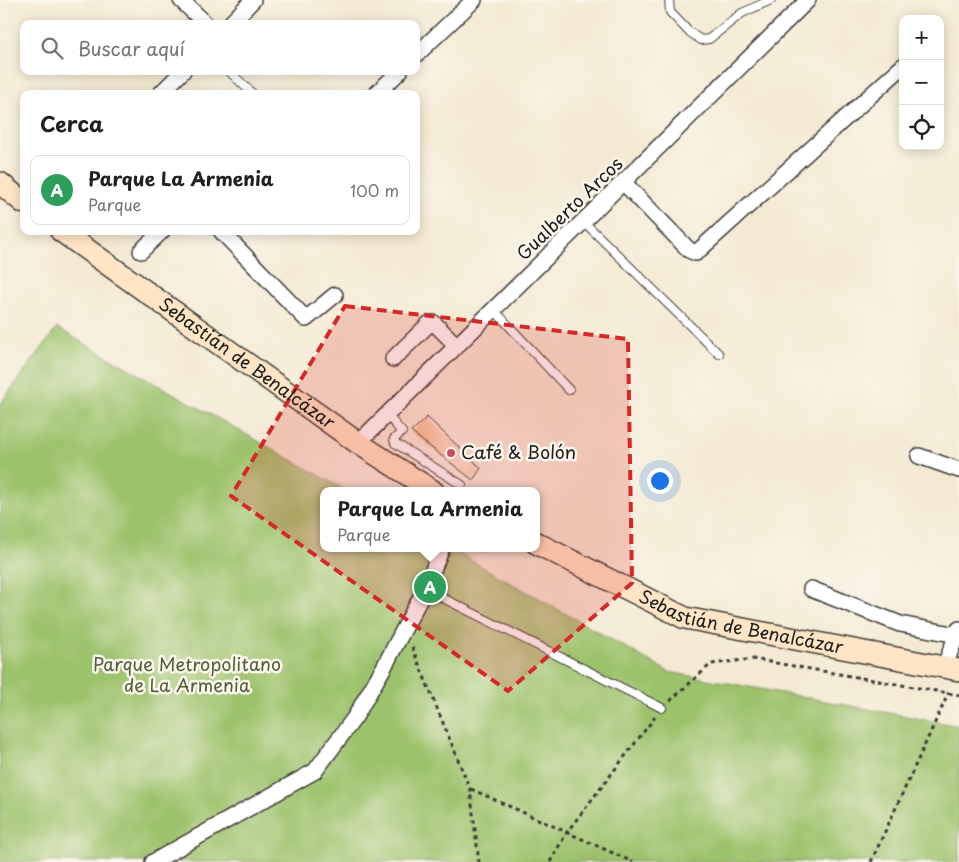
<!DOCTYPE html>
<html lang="es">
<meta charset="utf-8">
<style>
:root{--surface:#fff;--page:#f6f6f6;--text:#202124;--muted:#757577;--line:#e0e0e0;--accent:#db2777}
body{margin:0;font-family:"Playpen Sans",sans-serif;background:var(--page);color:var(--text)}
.controls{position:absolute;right:15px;top:15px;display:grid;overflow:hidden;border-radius:10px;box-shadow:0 2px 12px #0003}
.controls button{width:45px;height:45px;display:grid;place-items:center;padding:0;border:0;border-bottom:1px solid var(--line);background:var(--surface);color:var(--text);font:25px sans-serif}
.you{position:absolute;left:659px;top:480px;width:18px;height:18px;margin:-12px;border:4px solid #fff;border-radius:50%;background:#1a73e8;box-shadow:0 0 0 8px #1a73e833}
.badge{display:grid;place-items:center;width:32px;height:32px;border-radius:50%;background:var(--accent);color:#fff;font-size:16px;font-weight:700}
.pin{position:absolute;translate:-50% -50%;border:2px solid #fff;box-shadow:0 1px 5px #0006}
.popup{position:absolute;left:320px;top:487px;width:220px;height:65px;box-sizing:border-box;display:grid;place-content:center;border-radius:10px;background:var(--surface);filter:drop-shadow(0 1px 4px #0005);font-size:16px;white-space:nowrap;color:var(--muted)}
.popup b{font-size:19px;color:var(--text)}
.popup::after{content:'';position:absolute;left:50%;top:100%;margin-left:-10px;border:10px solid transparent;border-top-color:var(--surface)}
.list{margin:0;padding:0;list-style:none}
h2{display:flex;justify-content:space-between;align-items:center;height:65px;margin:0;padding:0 20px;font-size:21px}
h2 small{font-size:16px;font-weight:400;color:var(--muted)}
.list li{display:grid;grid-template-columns:32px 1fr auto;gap:15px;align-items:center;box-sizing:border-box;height:70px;margin:0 10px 10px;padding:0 10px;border:1px solid var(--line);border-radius:10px}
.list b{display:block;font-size:19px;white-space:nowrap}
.list p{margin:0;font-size:16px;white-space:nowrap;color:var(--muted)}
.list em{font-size:16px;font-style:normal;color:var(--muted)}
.icon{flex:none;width:28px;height:28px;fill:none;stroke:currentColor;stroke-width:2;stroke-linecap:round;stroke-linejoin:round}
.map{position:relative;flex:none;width:959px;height:862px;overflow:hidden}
.search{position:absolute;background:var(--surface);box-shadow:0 2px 12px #0003;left:20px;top:20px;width:400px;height:55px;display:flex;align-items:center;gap:12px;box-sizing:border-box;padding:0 18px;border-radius:10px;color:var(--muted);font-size:19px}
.panel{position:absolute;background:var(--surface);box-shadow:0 2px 12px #0003;left:20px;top:90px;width:400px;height:145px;border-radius:10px}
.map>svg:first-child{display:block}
</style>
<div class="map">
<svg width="959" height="862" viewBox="0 0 959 862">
<rect width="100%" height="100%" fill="#fbf7ec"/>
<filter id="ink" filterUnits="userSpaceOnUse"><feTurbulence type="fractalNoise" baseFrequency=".02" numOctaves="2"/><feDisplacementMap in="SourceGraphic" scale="10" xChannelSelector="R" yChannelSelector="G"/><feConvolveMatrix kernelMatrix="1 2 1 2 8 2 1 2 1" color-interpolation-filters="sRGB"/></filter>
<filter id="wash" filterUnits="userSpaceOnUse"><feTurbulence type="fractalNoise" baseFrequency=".0096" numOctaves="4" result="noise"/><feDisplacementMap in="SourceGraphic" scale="20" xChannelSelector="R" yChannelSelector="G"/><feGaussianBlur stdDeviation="1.12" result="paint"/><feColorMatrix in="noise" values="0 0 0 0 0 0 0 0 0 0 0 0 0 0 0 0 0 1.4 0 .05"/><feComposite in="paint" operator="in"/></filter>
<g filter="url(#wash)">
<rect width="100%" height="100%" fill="#f4ead3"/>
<polygon fill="#9dc26c" stroke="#5c6f44" points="57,328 347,491 324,491 324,548 449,548 669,672 959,726 959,862 0,862 0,404"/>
<g id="blocks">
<polygon fill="#f4b57a" points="427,417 481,468 473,480 411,432"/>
</g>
</g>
<g filter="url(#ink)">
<use href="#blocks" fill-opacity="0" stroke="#3c3b37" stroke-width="1"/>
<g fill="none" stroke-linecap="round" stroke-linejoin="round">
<g stroke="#3c3b37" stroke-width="10">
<g id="lane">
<polyline points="669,0 670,12 688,31 701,40 709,39 742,13 771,0"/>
<polyline points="229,71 253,94"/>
<polyline points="584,222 719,354"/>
<polyline points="494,310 569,390"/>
<polyline points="387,415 402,432 394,439 395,443 462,485"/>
<polyline points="425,589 662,708"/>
</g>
</g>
<g stroke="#3c3b37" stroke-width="18">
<g id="street">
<polyline points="181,0 206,24"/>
<polyline points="230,24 253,0"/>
<polyline points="416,55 474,0"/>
<polyline points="160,94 183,71"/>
<polyline points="376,94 400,71"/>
<polyline points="624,183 689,250 696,253 903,66"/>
<polyline points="221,231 306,319 335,295"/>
<polyline points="141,251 162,231"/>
<polyline points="393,359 430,323 434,323 457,346"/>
<polyline points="358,443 808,0"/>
<polyline points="919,456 959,470"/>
<polyline points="811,589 900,624 957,635"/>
<polyline points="944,668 959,629"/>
<polyline points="153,862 315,771 355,717 384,667 425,589 442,548"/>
</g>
</g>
<g stroke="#3c3b37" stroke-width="24">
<g id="secondary">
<polyline points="0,183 24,203"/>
<path id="s1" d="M 61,231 L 358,443 L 433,491"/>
<path id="s2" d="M 536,543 L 685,618 L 959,670"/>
</g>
</g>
<g stroke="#3c3b37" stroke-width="3" stroke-dasharray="4 4" stroke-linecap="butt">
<polyline points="412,647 470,789 479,862"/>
<polyline points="670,701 711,664 753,659 959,695"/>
<polyline points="471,789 633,862"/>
<polyline points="550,862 567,832 655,717"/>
<polyline points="871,862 949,692"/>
</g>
<use href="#lane" stroke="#fff" stroke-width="8"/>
<use href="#street" stroke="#fff" stroke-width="15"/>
<use href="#secondary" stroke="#fee5c5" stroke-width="21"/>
</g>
</g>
<path fill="#d62828" fill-opacity="0.2" stroke="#d62828" stroke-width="4" stroke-dasharray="10 6" stroke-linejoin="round" d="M 345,306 L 628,339 L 632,583 L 508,691 L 231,496 Z"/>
<circle fill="#d1495b" stroke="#fbf7ec" stroke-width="2" cx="451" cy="453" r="5"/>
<g text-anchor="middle" stroke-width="5" stroke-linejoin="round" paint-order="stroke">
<g font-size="18" fill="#1c1c1c" stroke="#fbf7ec">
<text transform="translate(570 209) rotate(-44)" y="6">Gualberto Arcos</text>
<text dy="6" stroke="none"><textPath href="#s1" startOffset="228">Sebastián de Benalcázar</textPath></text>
<text dy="6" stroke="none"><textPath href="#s2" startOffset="222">Sebastián de Benalcázar</textPath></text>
</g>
<g font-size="18" fill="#1c1c1c" stroke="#fbf7ec" text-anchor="start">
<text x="461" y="459">Café &amp; Bolón</text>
</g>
<g font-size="18" fill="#505e3c" stroke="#fbf7ec">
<text x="187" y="671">Parque Metropolitano<tspan x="187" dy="21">de La Armenia</tspan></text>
</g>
</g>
</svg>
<div class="controls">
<button>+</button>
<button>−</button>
<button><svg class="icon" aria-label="locate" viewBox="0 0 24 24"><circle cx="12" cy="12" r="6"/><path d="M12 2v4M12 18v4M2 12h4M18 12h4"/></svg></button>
</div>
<div class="you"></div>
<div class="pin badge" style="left:430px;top:587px;background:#2e9e5b">A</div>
<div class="popup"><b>Parque La Armenia</b>Parque</div>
<div class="search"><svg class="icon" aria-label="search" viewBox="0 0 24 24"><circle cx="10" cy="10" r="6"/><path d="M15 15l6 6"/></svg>Buscar aquí</div>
<section class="panel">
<h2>Cerca<small></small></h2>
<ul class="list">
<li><span class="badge" style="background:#2e9e5b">A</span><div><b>Parque La Armenia</b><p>Parque</p></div><em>100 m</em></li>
</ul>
</section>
</div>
